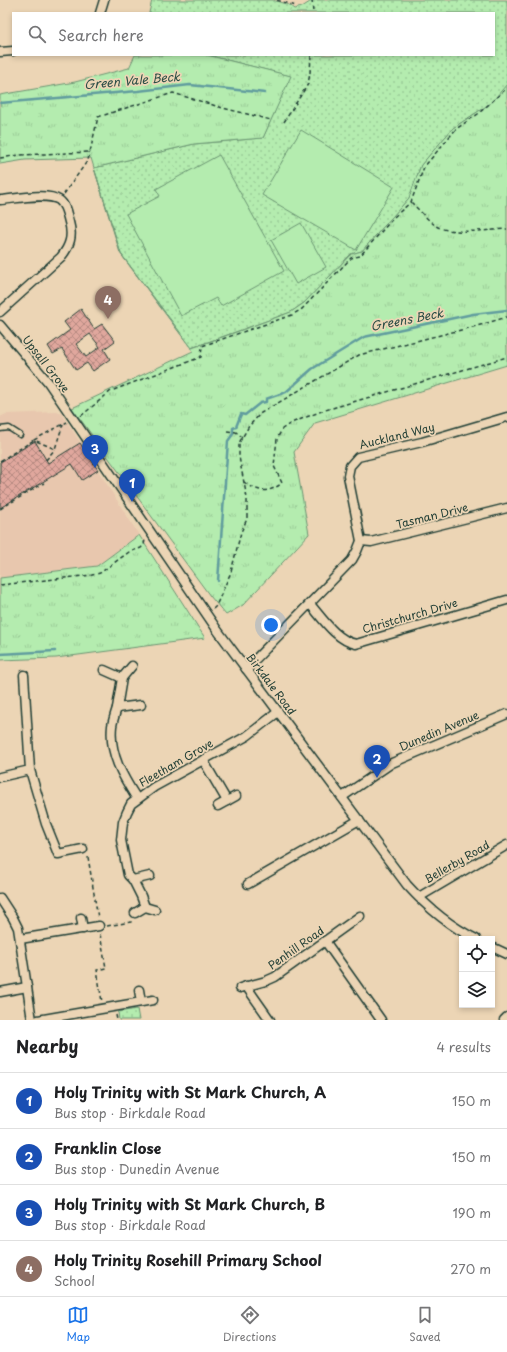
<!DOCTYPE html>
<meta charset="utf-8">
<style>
:root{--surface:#fff;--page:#f6f6f6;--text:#202124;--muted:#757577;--line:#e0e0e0;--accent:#1a73e8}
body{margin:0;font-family:"Playpen Sans",sans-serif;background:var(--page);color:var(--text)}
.controls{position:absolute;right:12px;bottom:12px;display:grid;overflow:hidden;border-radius:0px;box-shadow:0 2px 6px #0003}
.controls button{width:36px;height:36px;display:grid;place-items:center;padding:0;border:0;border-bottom:1px solid var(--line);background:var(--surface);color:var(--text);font:20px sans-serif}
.you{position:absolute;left:271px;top:625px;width:14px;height:14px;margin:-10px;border:3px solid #fff;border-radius:50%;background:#1a73e8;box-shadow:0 0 0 6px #1a73e833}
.badge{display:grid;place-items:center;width:26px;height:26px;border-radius:50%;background:var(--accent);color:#fff;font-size:13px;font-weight:700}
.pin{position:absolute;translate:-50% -33px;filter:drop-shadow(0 1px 2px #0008)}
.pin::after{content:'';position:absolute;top:21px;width:14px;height:12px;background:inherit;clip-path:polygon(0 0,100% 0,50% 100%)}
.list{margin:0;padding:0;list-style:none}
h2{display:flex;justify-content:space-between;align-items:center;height:52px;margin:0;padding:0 16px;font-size:17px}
h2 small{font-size:13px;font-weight:400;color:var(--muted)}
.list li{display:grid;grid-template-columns:26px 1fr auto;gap:12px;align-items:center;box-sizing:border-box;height:56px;padding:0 16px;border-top:1px solid var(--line)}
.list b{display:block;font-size:15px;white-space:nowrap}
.list p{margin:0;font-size:13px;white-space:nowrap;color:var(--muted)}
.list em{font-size:13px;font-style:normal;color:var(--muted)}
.icon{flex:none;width:22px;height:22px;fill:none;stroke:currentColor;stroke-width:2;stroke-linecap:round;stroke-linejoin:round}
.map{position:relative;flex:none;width:507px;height:1020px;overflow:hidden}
.search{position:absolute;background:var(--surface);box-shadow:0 2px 6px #0003;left:12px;right:12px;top:12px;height:44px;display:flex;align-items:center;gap:10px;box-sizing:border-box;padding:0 14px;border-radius:0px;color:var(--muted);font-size:15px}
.sheet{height:276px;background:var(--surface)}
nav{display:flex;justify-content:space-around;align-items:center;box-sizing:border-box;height:56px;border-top:1px solid var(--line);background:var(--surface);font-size:11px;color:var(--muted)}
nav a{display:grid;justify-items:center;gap:2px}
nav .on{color:var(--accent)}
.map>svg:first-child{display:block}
</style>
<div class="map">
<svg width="507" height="1020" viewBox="0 0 507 1020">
<defs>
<pattern id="grass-dots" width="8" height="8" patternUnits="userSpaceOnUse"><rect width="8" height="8" fill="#b4ecaf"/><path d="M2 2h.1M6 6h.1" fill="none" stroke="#9acb97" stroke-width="1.8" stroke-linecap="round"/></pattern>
<pattern id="park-tufts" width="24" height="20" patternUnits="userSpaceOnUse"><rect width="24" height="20" fill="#b4ecaf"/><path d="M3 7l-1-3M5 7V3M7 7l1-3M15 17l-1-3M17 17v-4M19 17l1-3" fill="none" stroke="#9acb97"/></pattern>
<pattern id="building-cross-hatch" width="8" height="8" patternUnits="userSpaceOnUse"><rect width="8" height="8" fill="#e0a79d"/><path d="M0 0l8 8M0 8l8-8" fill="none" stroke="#b58981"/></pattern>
</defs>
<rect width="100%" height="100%" fill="#ecd5b5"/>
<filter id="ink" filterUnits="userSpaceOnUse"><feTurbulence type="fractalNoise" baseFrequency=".025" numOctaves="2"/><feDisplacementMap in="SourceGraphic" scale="8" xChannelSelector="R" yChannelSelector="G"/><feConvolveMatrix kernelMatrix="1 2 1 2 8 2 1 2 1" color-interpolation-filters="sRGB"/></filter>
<g filter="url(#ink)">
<polygon fill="#e8c7ae" points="57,412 62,414 139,535 97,566 0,578 0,417 6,414"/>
<g fill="url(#grass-dots)" stroke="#6a9472">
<polygon points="152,0 273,0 289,5 294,9 302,7 313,0 507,0 507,86 488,106 479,111 453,128 421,165 409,198 362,251 351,254 305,302 291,312 191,348 121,254 94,168 194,144 263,138 290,76 207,55 494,55 494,13 149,13"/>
<polygon points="137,1009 139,1020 119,1020 118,1012"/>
</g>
<g fill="url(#park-tufts)" stroke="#6a9472">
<polygon points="135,55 207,55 291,76 263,138 194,144 94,168 121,254 192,348 291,312 304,303 351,254 362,251 409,198 421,165 453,128 491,103 507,84 507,365 315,423 294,452 309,534 243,605 226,615 210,596 72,408 193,351 120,253 91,158 25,160 0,164 0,95 75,82 129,68"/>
<polygon points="139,535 205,638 56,658 0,660 0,578 97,566"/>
</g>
<g fill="#b4ecaf" stroke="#6a9472">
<polygon points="301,130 394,187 356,250 262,195"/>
<polygon points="219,155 284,271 221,306 216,298 181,316 126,214 160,196 156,189"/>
<polygon points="301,223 326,267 296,284 271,240"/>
</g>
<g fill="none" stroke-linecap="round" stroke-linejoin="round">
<g stroke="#609c9e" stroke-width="2.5">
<polyline points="0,103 138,91 190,85 265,93"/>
<polyline points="218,581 228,441 233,434 233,428 236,427 241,414 245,415 260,403 266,402 266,399 286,392 312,369 364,337 473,314 507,310"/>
<polyline points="0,654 55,651"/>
</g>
</g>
<g fill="url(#building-cross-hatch)" stroke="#1f3d34" fill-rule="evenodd">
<path d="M 81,309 L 94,329 L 102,324 L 115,341 L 104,349 L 110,359 L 93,371 L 87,363 L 76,370 L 62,349 L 53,354 L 48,346 L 70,330 L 64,322 ZM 90,334 L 100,347 L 86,357 L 76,344 Z"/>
<polygon points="35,441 48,463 80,443 98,470 82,480 72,464 0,508 0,462"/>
</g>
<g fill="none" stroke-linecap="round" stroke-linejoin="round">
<g stroke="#1f3d34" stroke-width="7">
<polyline id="lane" points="0,429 9,428 20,435"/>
</g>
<g stroke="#1f3d34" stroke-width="11">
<g id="street">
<polyline points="100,13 104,0"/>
<polyline points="0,52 13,51"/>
<path d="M 0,200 C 14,199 47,192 59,200 C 66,205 67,215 69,222 C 73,236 70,246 61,257 L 0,312"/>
<path d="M 0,325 L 48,382 L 218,631 L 407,885 C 427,907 449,926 476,939"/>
<polyline points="361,541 371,542 507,508"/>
<path d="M 310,604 C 322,618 337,641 356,644 L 507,600"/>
<polyline points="132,666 122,678 117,708 141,705"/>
<polyline points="246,669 352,560 357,551 361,541 348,476 350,466 358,457 422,442 507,417"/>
<polyline points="104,670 122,678"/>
<path d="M 117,708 C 115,714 113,720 112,726 C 109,754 123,777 137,799"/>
<polyline points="203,760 227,801"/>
<polyline points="30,770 46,824 58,854 83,849"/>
<polyline points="0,777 30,770 24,675"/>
<polyline points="342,797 392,763 507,714"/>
<polyline points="218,806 236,796"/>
<polyline points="133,880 150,876"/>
<polyline points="248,884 359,820"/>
<polyline points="419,897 507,845"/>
<polyline points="0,898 13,918 18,928 32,1020"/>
<polyline points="145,907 155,910"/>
<polyline points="135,913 145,907 141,896 133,880 128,875 121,840 123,822 127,812 131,804 154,787 247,736 278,712"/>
<polyline points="81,918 83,929"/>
<polyline points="20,939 99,926"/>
<polyline points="325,941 381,1020"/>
<polyline points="492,947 507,954"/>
<polyline points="246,986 270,1020"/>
<polyline points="240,988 266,981 275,977 360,916"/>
<polyline points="139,990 141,1002"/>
<polyline points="0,992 27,987"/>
<polyline points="38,1020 153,1000"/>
<polyline points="504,1020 507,1017"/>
</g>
</g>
<g stroke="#1f3d34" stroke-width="1.5" stroke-dasharray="4 3" stroke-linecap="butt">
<polyline points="277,0 296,6"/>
<polyline points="312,0 313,13"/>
<polyline points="284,122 308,84 310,73 311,55"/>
<polyline points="0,158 20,155 90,152 98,117 173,93 223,108 271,120"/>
<polyline points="64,194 88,160 90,152"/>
<path d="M 411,202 C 419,210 427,219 436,226 C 450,235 490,230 507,229"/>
<polyline points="81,416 111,391 201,357 202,346 292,315 302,309 351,258 360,256 395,216 411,202 424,167 456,129 478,114 507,88"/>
<polyline points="63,424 55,449 34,440 67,422"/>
<polyline points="227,431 236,432 242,437"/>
<polyline points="46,460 55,449"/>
<polyline points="0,461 34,440"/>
<path d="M 244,482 C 258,492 268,494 282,483 L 274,466 L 277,439 L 282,429 L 291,423 L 322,411 L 507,357"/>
<polyline points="0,509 44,483"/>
<polyline points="0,585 92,575 100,573 129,552 141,548 144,545 145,540"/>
<polyline points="213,609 216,606 231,572 241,532 247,519 247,498 239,457 239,443 249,426 261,413 359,355 477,326 507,317"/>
<polyline points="88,857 98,918"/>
<polyline points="107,926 131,922 131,920"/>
<polyline points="100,934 106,968 97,970 102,1002"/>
<polyline points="116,1015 117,1020"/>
</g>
<use href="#lane" stroke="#ecd5b5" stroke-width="4"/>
<use href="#street" stroke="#ecd5b5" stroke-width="8"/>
</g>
</g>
<g text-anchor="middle" stroke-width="3.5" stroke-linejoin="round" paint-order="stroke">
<g font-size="11" fill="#1f3d34" stroke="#ecd5b5">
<text transform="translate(46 364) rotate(52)" y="4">Upsall Grove</text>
<text transform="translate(397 436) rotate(-14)" y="4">Auckland Way</text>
<text transform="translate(432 516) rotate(-14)" y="4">Tasman Drive</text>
<text transform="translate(410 616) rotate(-16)" y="4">Christchurch Drive</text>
<text transform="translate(271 684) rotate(53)" y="4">Birkdale Road</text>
<text transform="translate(439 731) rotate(-23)" y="4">Dunedin Avenue</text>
<text transform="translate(176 763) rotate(-30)" y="4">Fleetham Grove</text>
<text transform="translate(457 862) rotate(-30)" y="4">Bellerby Road</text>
<text transform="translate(296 948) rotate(-35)" y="4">Penhill Road</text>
</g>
<g font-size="12" font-style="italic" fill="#2a4d46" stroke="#ecd5b5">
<text transform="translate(132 81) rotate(-5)" y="4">Green Vale Beck</text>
<text transform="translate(407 320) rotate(-11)" y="4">Greens Beck</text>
</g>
</g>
</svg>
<div class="controls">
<button><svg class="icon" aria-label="locate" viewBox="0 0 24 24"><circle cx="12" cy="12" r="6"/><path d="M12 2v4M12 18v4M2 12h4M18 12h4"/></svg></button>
<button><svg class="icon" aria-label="layers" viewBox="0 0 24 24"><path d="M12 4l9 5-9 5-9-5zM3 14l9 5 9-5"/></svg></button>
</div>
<div class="you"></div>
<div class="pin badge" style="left:132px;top:502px;background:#1a4fb4">1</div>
<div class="pin badge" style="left:377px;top:778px;background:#1a4fb4">2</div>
<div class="pin badge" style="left:95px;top:468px;background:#1a4fb4">3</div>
<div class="pin badge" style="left:108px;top:319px;background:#8d6e63">4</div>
<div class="search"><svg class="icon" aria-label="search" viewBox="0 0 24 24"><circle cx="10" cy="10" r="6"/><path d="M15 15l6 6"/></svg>Search here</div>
</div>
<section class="sheet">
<h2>Nearby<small>4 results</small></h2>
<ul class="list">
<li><span class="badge" style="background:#1a4fb4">1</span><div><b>Holy Trinity with St Mark Church, A</b><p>Bus stop · Birkdale Road</p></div><em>150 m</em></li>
<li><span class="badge" style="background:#1a4fb4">2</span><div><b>Franklin Close</b><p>Bus stop · Dunedin Avenue</p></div><em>150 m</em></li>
<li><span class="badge" style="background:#1a4fb4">3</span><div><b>Holy Trinity with St Mark Church, B</b><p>Bus stop · Birkdale Road</p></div><em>190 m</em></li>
<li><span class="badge" style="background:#8d6e63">4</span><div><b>Holy Trinity Rosehill Primary School</b><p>School</p></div><em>270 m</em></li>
</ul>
</section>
<nav>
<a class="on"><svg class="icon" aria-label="map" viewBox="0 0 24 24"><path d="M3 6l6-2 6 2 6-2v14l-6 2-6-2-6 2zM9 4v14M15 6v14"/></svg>Map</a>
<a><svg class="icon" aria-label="directions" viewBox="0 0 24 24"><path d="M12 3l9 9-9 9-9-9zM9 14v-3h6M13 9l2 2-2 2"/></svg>Directions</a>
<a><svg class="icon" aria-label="saved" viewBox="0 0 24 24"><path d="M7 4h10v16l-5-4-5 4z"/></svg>Saved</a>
</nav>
